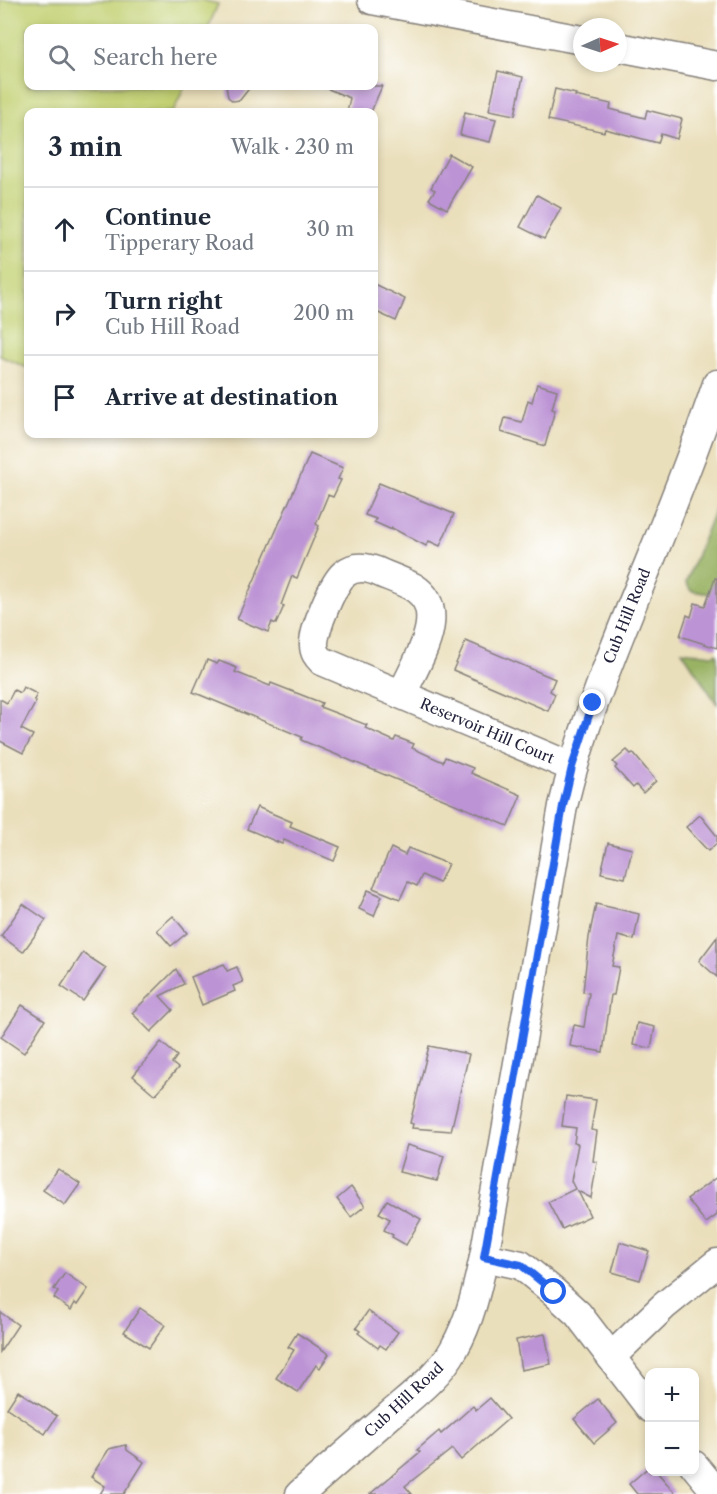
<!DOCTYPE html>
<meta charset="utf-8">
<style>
:root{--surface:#fff;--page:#f6f6f7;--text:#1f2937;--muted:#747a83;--line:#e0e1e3}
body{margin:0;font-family:"Libre Caslon Text",serif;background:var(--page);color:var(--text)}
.controls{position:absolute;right:18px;bottom:18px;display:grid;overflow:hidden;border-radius:12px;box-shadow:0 3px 9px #0003}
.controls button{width:54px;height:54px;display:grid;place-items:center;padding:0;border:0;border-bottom:2px solid var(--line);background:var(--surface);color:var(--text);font:30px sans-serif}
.compass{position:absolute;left:573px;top:18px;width:54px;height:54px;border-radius:50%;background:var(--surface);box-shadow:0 3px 9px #0003;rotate:87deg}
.stop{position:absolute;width:18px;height:18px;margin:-14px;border:4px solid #2563eb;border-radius:50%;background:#fff}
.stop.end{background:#2563eb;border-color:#fff;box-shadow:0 2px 6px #0008}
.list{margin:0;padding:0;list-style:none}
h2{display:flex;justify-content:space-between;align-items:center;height:78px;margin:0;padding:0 24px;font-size:26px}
h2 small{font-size:20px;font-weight:400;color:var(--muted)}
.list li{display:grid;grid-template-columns:39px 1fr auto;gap:18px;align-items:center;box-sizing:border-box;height:84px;padding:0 24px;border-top:2px solid var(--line)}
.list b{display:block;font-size:22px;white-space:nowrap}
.list p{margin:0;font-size:20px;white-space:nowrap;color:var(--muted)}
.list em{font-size:20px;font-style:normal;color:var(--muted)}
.icon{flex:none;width:33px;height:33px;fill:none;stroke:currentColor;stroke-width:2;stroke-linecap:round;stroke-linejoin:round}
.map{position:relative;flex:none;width:717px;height:1494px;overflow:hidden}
.search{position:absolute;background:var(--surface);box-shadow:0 3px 9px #0003;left:24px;top:24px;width:354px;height:66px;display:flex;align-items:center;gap:15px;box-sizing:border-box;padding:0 21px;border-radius:12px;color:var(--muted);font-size:22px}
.panel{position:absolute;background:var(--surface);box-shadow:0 3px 9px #0003;left:24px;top:108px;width:354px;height:330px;border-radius:12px}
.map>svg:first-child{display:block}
</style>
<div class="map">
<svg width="717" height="1494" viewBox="0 0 717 1494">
<rect width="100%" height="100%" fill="#fff"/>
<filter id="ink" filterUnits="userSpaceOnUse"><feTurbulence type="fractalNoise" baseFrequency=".0167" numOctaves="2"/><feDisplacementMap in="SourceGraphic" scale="12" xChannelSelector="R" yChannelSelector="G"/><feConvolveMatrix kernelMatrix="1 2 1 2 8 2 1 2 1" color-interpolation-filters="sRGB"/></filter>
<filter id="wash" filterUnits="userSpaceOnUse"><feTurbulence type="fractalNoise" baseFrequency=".008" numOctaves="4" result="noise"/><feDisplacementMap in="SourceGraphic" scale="24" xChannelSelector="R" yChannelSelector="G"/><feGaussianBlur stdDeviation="1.35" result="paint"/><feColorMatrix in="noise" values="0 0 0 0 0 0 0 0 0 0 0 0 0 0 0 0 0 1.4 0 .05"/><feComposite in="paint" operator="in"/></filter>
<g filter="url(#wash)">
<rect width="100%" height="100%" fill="#eadfbb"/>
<polygon fill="#c2d072" stroke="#727956" stroke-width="1.5" points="0,0 202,0 218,4 208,28 28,28 28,86 185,86 173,112 28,112 28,368 0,356"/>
<g fill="#99b264" stroke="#5e6a50" stroke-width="1.5">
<polygon points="717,504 717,595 691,591 686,582"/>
<polygon points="682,651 712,655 717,653 717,704"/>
</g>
<g id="blocks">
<g fill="#bc93d4">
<polygon points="498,71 523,77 515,115 489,110"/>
<polygon points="226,86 251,86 240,100 233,101 228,97"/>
<polygon points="321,86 382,86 371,112 347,112 350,98"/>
<polygon points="555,89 576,94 575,96 611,104 610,109 645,118 647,110 682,119 677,139 661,134 658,143 605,129 604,132 548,120"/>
<polygon points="465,112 496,119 490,142 460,135"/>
<polygon points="449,154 472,167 447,209 429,199 435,190 431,188"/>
<polygon points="537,195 561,208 544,239 520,227"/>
<polygon points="374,284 405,299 396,321 374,311"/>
<polygon points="537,384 557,390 552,409 555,410 545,446 501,432 505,418 522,422 528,400 532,402"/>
<polygon points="310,454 343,468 338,479 341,480 333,497 328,495 316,524 319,526 297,578 292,576 281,605 284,606 276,624 272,622 268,632 237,619"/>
<polygon points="379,483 454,514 440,546 429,541 426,546 392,528 392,530 374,522 376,519 365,515"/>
<polygon points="715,578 717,578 717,648 680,636 687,615 691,617 695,603 705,606"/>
<polygon points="466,641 555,679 550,691 555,694 548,711 453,670"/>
<polygon points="207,660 217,664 219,661 237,668 235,672 270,686 271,683 322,703 320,707 367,725 365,728 394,741 396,737 414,744 412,748 443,762 445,757 473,768 471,773 521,795 508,826 301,740 302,737 193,692"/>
<polygon points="23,687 37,694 34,700 36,702 21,729 33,735 23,753 0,741 0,699 7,703 14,690 20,693"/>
<polygon points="627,750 631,754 633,753 656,781 643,793 636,785 633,788 615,768 617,766 613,762"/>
<polygon points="257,807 292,822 290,826 340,847 334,861 284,840 282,844 247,829"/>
<polygon points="700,815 717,836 717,843 708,851 686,827"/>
<polygon points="608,843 632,849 625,878 601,873"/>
<polygon points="391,848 405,855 408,848 448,864 439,883 422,875 417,886 408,882 400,899 373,888"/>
<polygon points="368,890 382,896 374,916 359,909"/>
<polygon points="23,904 46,920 23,952 1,936"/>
<polygon points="596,904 639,914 634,940 618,936 612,966 619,967 614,995 611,995 603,1052 570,1046 574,1025 584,1027 589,993 583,992 589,937"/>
<polygon points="173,916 187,933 171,946 157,930"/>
<polygon points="717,937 717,977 699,961"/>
<polygon points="83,953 106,968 83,1001 61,986"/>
<polygon points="224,964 227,971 237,967 243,982 233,986 235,991 202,1005 191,977"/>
<polygon points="176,969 184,984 160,996 173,1010 151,1032 132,1013"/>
<polygon points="22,1005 45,1020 24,1053 1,1037"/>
<polygon points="637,1023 655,1027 651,1048 633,1045"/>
<polygon points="161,1042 177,1056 172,1063 178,1068 155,1095 133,1076"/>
<polygon points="429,1046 469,1054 451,1131 412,1128 413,1124 410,1123"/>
<polygon points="566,1096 596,1100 591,1130 597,1131 593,1161 597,1162 591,1198 578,1191 590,1216 562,1229 548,1202 575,1189 571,1181 578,1144 574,1143 576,1128 562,1126"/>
<polygon points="407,1145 444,1156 437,1181 399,1172"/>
<polygon points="58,1169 80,1184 65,1205 43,1190"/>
<polygon points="717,1177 717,1215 706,1223 687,1199"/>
<polygon points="351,1187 365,1206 351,1217 337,1199"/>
<polygon points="387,1200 421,1219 406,1245 392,1237 393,1235 384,1230 390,1219 379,1213"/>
<polygon points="620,1242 649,1251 640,1280 612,1272"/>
<polygon points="65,1273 88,1289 77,1305 75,1303 71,1310 54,1298 58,1292 54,1289"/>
<polygon points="140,1308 165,1325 149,1348 124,1332"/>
<polygon points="368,1311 398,1332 386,1349 380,1345 378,1348 358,1333 360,1331 356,1328"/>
<polygon points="0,1312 18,1325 0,1352"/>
<polygon points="297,1333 329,1354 320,1368 316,1365 298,1392 276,1378 294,1350 288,1347"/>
<polygon points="545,1334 551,1364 521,1370 516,1340"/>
<polygon points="18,1391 57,1416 45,1434 7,1408"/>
<polygon points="490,1398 508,1419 461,1460 452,1449 405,1486 412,1494 370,1494 420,1452 417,1450 439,1431 441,1434 473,1406 476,1410"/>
<polygon points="598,1399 617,1423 594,1443 574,1419"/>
<polygon points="126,1445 127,1450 144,1462 124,1494 100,1494 105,1486 91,1477 109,1449"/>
<polygon points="650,1466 650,1472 657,1472 676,1494 637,1494 629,1484"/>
</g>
</g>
</g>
<g filter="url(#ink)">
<use href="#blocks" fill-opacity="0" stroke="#86807b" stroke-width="1.5"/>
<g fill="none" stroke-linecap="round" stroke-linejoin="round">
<g stroke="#86807b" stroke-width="31">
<g id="minor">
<polyline points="372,0 582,40"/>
<polyline points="618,47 717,66"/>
<path d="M 402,694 C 415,664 452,611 413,587 C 404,582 393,578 383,574 C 371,568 356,564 344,574 C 333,583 313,631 314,645 C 314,652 317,656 322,661 L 572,767"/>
<polyline points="484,1257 521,1265 554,1292 578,1314 650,1408"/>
<polyline points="611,1357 664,1306 717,1263"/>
<polyline points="694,1465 717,1493"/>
<path d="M 300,1494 C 330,1468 360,1441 390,1415 C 412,1396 440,1375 454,1349 C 470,1321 477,1289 484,1257 L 563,806 C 583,723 615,646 647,568 C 672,507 696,446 717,384"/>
</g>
</g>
<use href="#minor" stroke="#fff" stroke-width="28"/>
</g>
</g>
<g fill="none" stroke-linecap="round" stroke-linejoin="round" filter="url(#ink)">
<polyline stroke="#2563eb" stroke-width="8" points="554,1292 521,1265 484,1257 563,806 572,767 593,703"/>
</g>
<g text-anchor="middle" stroke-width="4.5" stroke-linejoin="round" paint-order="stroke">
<g font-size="15" fill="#22223b" stroke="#fff">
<text transform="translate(627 616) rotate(-68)" y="5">Cub Hill Road</text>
<text transform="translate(487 731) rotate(23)" y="5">Reservoir Hill Court</text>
<text transform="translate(404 1400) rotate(-43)" y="5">Cub Hill Road</text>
</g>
</g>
</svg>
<div class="controls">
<button>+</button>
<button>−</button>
</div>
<svg class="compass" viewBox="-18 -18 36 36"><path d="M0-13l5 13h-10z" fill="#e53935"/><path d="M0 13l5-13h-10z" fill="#747a83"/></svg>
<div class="stop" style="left:554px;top:1292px"></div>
<div class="stop end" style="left:593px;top:703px"></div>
<div class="search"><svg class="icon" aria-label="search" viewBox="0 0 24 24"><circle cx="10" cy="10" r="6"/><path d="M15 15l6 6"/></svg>Search here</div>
<section class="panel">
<h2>3 min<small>Walk · 230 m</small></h2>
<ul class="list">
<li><svg class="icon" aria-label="ahead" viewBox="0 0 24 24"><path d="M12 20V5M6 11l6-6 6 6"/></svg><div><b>Continue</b><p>Tipperary Road</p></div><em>30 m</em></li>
<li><svg class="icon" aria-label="right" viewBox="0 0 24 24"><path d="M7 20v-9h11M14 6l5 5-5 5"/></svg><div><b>Turn right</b><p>Cub Hill Road</p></div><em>200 m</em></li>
<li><svg class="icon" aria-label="arrive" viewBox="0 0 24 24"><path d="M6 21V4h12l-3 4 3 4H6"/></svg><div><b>Arrive at destination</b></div></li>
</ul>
</section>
</div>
